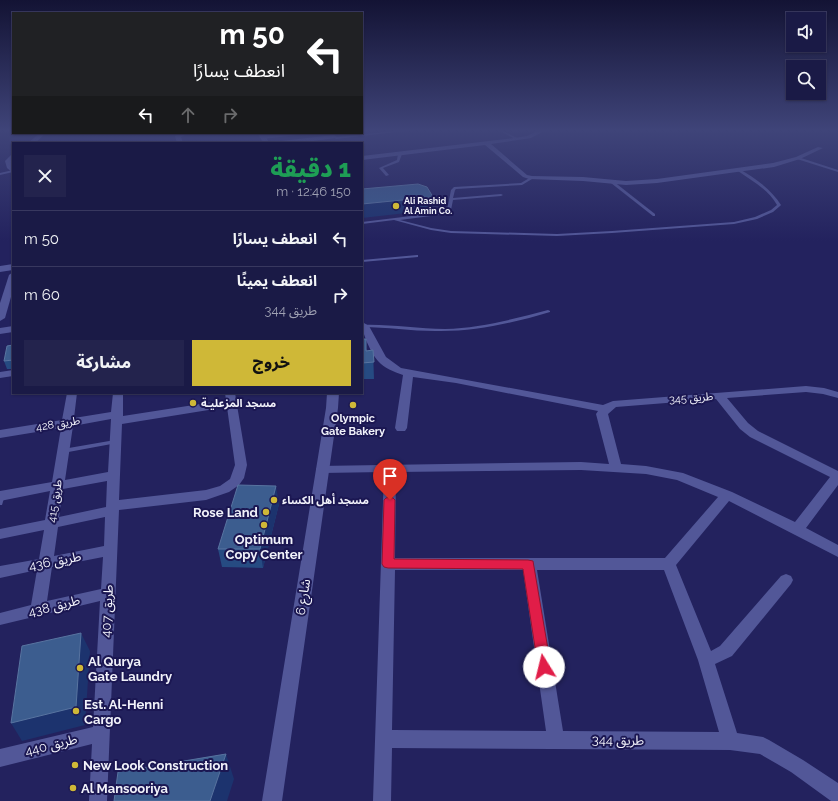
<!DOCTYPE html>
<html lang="ar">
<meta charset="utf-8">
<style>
:root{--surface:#1a1a46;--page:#23234d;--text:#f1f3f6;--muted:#9fa1b3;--line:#38385f;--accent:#cfb837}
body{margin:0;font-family:Raleway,"Noto Sans Arabic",sans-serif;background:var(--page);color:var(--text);direction:rtl;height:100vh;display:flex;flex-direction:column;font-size:15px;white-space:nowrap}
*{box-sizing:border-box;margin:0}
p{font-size:13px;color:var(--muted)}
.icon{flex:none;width:22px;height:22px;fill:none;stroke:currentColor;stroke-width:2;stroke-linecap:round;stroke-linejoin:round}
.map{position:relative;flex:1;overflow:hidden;direction:ltr}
.details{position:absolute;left:12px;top:142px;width:351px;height:252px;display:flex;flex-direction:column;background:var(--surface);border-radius:0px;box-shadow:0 1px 3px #0004,0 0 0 1px var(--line);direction:rtl}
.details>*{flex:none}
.banner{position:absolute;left:12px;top:12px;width:351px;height:122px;border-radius:0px;box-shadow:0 1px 3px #0004,0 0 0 1px var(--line);direction:rtl;background:#202124;color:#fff;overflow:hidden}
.tools{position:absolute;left:786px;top:12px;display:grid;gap:8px}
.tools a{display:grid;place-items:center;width:40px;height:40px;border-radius:0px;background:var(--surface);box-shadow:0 1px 3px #0004,0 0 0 1px var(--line);font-size:20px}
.pin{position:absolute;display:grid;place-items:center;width:34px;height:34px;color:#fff;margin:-41px -17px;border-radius:50% 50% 50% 0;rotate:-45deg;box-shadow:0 0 4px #0007}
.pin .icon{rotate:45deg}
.me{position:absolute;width:44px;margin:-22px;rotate:351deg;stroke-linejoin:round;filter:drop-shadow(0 0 3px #0008)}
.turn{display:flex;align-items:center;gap:14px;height:84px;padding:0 12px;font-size:18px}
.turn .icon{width:52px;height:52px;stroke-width:2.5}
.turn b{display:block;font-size:28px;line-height:34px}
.lanes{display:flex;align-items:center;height:38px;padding:0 12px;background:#0003;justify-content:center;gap:20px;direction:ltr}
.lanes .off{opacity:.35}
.round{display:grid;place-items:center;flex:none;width:42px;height:42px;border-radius:0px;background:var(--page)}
.headline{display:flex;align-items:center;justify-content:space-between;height:68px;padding:0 12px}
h1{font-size:24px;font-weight:800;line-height:30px;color:#1e9e55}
.button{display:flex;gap:8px;margin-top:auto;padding:8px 12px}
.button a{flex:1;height:46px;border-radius:0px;background:var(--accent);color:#111;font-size:16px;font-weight:800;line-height:46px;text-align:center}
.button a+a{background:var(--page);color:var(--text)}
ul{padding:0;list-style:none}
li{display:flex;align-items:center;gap:12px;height:56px;padding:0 12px;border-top:1px solid var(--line)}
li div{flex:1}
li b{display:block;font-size:15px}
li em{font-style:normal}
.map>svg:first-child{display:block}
</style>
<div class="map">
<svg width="838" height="801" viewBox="0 0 838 801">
<rect width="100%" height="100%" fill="#23225e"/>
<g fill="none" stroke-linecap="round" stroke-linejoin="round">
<g fill="#525798" fill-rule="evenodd">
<path d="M413,129H422L336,139L335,138L336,137Z"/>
<path d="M496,129H499L519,139L517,140Z"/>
<path d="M400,153L402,154L399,162L383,168L389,175L386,176L379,168L397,160L398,154Z"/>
<path d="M798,157L838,170V172L797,159L796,158Z"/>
<path d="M739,169C754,177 772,190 781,205L780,206L773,212L757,219L734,224L612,233L557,236L451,233L431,230L394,220L362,224V222L444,212L447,210L451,190L454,187L521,183L531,177H532V179L522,185L456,189L455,190L453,198L501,194L503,195L501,196L453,200L451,210L446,214L400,220L431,228L451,231L557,234L612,231L734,222L755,217L771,210L777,205C768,189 752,181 738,171L737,170Z"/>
<path d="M13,170V172L0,175V173Z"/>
<path d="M611,181H613L655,214V216H653L611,183Z"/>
<path d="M417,255H418V257L362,262V260Z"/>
<path d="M548,310L550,311V312C513,323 474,332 435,331C411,331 387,327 362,327V325C390,324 417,329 445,329C480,328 514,319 548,310Z"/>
<path d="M115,440L117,441L118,442L117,443L63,453L60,451L63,449Z"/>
<path d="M0,493H4L5,495L2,505H0Z"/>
</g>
<g fill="#525798" fill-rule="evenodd">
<path d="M541,129H548L531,138L491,144L527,175L532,176L583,177L626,181L657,179L773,163L796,157L818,147L823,148L800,159L774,167L657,183L626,185L583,181L529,179L523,177L485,145L362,160V156L514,138L527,136Z"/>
<path d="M40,133H46L35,143H28Z"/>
<path d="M181,133H189L181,137L183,143H177L175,136Z"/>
<path d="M282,133H301L298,135L262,139L259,137L262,135Z"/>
<path d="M334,135L337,137L336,138L297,143H278L281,141Z"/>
<path d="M69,141L74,142L75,143H66Z"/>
<path d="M13,153V159L11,161L13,173L7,168L5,161Z"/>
<path d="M13,264V270L0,272V266Z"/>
<path d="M13,272V290L5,318L0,321V303L9,275Z"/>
<path d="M364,323L369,326L386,357L401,368L603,405L613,401L806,386L824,388L838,392V398L823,394L806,392L727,398L748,423L758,431L838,471V485L806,528L838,545V557L729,501L676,565L711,651L720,646L781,576L786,574L791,576L793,580L791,584L732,656L715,664L737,733L763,737L769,740L803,760L838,783V801H831L791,772L760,754L730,750L392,748L391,801H373L384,472L322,473L318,472L316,469L318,466L581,462L609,464L596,414L598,411L456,383L413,377L407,428L405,431H397L395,428L403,375C394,372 384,368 378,361C371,353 362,333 362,324ZM716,399L740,429L750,437L830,477L795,522L732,492L683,473L646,466L621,464L608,414L616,407ZM581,470L646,474L677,480L718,497L665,558H395L396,472ZM395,570H523L546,731L392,730ZM537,570H664L698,660L719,732L563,731Z"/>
<path d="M13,326V332L0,334V328Z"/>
<path d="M13,370V376L0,378V372Z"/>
<path d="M67,393H77L74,418L111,412L113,393H123V416L226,400L225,393H235L247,465L244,478L239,485L229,492L206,500L119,510L107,801H89L92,744L0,767V749L93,727L100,601L0,625V613L31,605L37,570L0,578V566L39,559L44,530L0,539V529L45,520L50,491L0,501V491L52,482L61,428L0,438V430L62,420ZM227,407L235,465L230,479L220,486L206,490L119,500L122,424ZM111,419L108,472L65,480L73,426ZM107,481L106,507L59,517L63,489ZM105,517L104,546L54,556L58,527ZM103,557L101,589L47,601L52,567Z"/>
</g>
<g fill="#525798" fill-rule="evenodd">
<path d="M258,133H264L269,143H263Z"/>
<path d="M327,393H339L338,408L282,801H262L326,408Z"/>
</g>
</g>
<g fill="#264b82">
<path d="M362,339L367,351L373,350L374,379H362Z"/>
<path d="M13,345V369H7L4,361Z"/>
<path d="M279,504L263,568L222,567L218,549Z"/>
</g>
<g fill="#1c336e">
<path d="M433,197V210L362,218V204Z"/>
<path d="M276,486L279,504L263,568L260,549Z"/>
<path d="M81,633L90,651L85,725L22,741L11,723Z"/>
<path d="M226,754L234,779L227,801H210Z"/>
</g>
<g fill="#3c5d8f" stroke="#5874a0">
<path d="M418,184L427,187L433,197L362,204V189Z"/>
<path d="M362,339H366V351L373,350L374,362L362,363Z"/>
<path d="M13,345V360L4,361L7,346Z"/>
<path d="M238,485L276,486L260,549H218Z"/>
<path d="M81,633L76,707L11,723L22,646Z"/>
<path d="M226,754L210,801H114L118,772Z"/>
</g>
<linearGradient id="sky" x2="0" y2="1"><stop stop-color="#131334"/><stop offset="0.54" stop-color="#3f4479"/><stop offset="1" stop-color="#3f4479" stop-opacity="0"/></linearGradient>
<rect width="838" height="241" fill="url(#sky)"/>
<path fill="#e11d48" stroke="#92132f" d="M390,497L393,498L395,500L394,559L528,560L533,561L551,667L549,671L544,673L540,671L538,667L523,569L388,568L384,567L382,564L384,500L386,498Z"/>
<g fill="#cfb837" stroke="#1b1752" stroke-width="1.5">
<circle cx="396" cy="206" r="4"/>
<circle cx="193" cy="403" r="4"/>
<circle cx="353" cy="405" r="4"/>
<circle cx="274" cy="500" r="4"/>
<circle cx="266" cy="512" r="4"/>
<circle cx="264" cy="525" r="4"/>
<circle cx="80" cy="668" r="4"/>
<circle cx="76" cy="711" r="4"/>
<circle cx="75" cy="765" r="4"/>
<circle cx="73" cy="788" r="4"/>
</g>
<g text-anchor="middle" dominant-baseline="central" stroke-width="4" stroke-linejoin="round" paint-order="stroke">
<g font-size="9" font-weight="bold" fill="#f1f2fa" stroke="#1b1752" text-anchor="start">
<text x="404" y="201">Ali Rashid<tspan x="404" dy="10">Al Amin Co.</tspan></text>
</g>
<g font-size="11" fill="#f1f2fa" stroke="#1b1752">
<text transform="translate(691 398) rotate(-4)">طريق 345</text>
<text transform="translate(58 424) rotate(-9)">طريق 428</text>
<text transform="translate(55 501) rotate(-81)">طريق 415</text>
</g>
<g font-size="11" font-weight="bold" fill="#f1f2fa" stroke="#1b1752" text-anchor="start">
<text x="201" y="403">مسجد المزعليـة</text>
<text x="353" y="418" text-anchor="middle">Olympic<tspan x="353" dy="13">Gate Bakery</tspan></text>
<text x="282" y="500">مسجد أهل الكساء</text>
</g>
<g font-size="13" font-weight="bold" fill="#f1f2fa" stroke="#1b1752" text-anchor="start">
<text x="258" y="512" text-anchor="end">Rose Land</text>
<text x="264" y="539" text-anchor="middle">Optimum<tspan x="264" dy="15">Copy Center</tspan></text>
<text x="88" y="661">Al Qurya<tspan x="88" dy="15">Gate Laundry</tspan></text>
<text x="84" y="704">Est. Al-Henni<tspan x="84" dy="15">Cargo</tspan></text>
<text x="83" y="765">New Look Construction</text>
<text x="81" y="788">Al Mansooriya</text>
</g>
<g font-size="13" fill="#f1f2fa" stroke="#1b1752">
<text transform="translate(55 561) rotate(-11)">طريق 436</text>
<text transform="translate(303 597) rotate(-81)">شارع 6</text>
<text transform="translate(54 606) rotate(-14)">طريق 438</text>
<text transform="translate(107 611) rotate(-87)">طريق 407</text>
<text transform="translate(618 740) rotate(1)">طريق 344</text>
<text transform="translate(51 745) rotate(-14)">طريق 440</text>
</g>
</g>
</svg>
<div class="tools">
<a><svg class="icon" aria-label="sound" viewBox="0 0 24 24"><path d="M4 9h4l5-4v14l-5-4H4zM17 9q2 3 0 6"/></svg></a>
<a><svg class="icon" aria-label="search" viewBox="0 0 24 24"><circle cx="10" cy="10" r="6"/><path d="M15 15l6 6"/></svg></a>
</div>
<div class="pin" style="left:390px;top:500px;background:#d93025"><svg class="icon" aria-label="arrive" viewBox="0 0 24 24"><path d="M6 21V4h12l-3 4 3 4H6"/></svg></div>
<svg class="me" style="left:544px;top:667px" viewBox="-20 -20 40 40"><circle r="19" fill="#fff"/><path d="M0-13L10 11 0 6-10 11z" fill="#e11d48"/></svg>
<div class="banner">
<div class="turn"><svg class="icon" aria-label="left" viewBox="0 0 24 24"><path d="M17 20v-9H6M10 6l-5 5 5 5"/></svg><div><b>50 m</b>انعطف يسارًا</div></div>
<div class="lanes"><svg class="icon" aria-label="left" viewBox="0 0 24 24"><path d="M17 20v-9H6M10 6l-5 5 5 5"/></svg><svg class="icon off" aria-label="ahead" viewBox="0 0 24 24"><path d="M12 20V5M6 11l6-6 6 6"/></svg><svg class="icon off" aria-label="right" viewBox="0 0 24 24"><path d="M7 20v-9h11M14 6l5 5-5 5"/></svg></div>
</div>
<section class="details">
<div class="headline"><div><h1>1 دقيقة</h1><p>150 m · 12:46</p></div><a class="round"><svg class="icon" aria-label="close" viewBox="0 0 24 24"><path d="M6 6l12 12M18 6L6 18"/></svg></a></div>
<ul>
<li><svg class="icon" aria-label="left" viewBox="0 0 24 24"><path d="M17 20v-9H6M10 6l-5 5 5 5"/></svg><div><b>انعطف يسارًا</b></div><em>50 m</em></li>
<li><svg class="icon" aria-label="right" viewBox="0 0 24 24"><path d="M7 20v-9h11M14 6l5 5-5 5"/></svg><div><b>انعطف يمينًا</b><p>طريق 344</p></div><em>60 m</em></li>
</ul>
<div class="button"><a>خروج</a><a>مشاركة</a></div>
</section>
</div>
